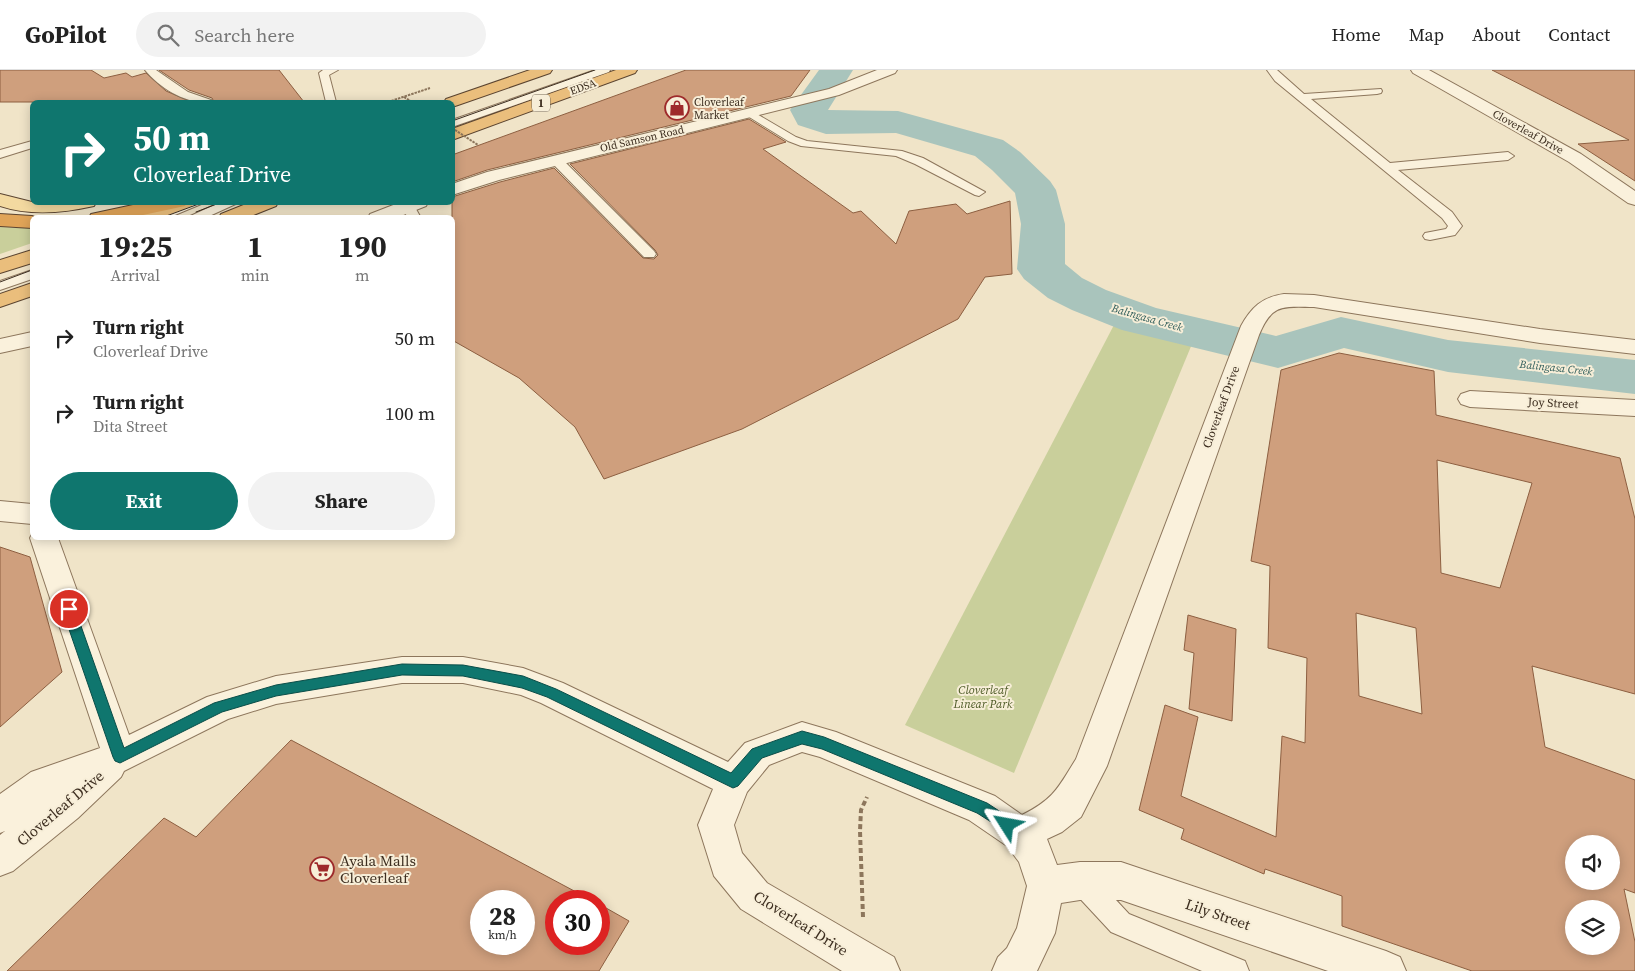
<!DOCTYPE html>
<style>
:root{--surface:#fff;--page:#f2f2f2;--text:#222;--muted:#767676;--line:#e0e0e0;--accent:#0f766e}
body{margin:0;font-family:"Source Serif 4",serif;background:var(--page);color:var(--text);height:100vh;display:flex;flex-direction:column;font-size:19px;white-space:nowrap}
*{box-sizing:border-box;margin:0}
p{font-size:16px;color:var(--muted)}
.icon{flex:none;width:28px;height:28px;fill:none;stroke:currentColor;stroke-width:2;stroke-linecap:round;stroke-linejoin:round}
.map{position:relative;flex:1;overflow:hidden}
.panel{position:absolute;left:30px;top:145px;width:425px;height:325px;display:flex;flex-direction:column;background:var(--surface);border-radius:8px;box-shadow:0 2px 12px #0003}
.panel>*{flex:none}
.guide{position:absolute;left:30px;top:30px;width:425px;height:105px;border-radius:8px;box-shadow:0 2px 12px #0003;background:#0f766e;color:#fff;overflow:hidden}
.buttons{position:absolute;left:1565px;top:765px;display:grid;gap:10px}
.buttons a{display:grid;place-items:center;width:55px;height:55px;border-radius:50%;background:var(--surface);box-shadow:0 2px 12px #0003;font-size:25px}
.speed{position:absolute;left:470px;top:820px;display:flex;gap:10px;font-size:25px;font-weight:700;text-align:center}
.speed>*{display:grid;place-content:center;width:65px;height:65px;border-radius:50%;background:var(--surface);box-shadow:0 2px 12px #0003;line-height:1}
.speed small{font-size:12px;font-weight:400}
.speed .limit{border:8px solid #d22;background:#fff;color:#111}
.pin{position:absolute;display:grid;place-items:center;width:42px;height:42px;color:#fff;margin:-21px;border:2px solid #fff;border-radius:50%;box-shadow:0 1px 5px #0007}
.me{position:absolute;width:55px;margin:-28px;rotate:304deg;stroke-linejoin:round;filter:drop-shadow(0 0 4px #0008)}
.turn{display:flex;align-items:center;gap:18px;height:105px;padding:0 20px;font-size:22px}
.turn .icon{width:65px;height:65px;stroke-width:2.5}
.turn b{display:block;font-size:35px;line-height:42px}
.eta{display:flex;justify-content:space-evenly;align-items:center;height:85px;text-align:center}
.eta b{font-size:30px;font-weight:700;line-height:35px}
.button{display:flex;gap:10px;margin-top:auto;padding:10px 20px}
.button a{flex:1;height:58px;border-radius:30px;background:var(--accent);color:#fff;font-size:20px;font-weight:700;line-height:58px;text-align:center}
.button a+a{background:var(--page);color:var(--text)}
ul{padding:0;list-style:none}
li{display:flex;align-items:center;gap:15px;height:75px;padding:0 20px}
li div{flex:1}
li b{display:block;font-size:19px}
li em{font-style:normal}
header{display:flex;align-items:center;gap:30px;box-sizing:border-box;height:70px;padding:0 25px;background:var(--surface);border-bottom:1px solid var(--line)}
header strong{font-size:24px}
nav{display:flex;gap:28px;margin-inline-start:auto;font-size:18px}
.search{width:350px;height:45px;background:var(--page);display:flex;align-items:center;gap:12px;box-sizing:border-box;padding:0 18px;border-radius:28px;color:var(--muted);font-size:19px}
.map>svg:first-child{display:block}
</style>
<header>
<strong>GoPilot</strong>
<div class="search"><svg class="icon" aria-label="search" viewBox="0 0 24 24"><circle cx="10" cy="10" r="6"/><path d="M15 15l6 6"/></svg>Search here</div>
<nav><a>Home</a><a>Map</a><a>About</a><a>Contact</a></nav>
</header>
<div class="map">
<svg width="1635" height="901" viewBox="0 0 1635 901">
<rect width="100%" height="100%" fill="#f0e4c8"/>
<g fill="#c9cf9b">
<path d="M0,157L32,158V173L0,184Z"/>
<path d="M1115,253L1192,274L1014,703L905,655Z"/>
</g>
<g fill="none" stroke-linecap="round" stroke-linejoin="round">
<path fill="#a9c4bc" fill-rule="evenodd" d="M819,0H853L828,40L898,41L1003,70L1020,82L1050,111L1056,120L1065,154V194L1082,208L1106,220L1156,238L1276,266L1341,247L1448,270L1635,290V324L1448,302L1344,278L1278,298L1122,260L1072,240L1048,228L1024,209L1017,199L1021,154L1015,123L992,100L975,86L896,63L826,64L798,55L790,40Z"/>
</g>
<g fill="#cf9f7d" stroke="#8d5f41" fill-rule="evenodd">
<path d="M0,0H91L104,8L126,3L132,7L146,3L166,21L192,32H0Z"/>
<path d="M159,0H279L304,32H214L212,28L189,20Z"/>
<path d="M686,0H810L791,26L487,100L452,112V85Z"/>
<path d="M1492,0H1635V111L1578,74L1629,70Z"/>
<path d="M749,49L786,72L763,79L853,143L861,141L896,174L909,141L956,134L967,144L1010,131L1012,204L985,207L958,249L742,359L604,409L575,357L519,308L452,270V127L500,112L554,98L643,188L654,189L658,185L655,180L570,94Z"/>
<path d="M1339,283L1434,301L1436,345L1620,388L1635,449V624L1532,596L1545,677L1635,710V823L1624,819L1635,872V901H1472L1342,856V826L1265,799L1264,804L1181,769L1184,759L1139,740L1165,635L1198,647L1181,726L1276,767L1282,666L1305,673L1307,588L1268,578L1270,496L1251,491L1281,300ZM1437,390L1532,413L1500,518L1441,503ZM1356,543L1416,558L1422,644L1359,626ZM1574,774H1611V811H1574ZM1574,839H1611V876H1574Z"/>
<path d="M0,477L30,487L62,602L0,657Z"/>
<path d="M1188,545L1236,559L1232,651L1189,639L1194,583L1184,580Z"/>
<path d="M291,670L593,831H556V874H599V834L629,851L599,901H7L164,748L196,767ZM481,831H524V874H481Z"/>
</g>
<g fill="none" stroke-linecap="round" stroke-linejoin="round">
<g stroke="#8d765c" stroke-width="2">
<g id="service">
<path d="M145,0H156L188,22L211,30L212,32C187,35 161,19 145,0Z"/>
<path d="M338,0L329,5L336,32H326L319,3L323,0Z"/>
<path d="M595,0H610L609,2L452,57V50Z"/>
<path d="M1267,0H1277L1304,24L1381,19L1382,21L1381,23L1377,24L1311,29L1390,93L1508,82L1514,86L1508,90L1398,100L1452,142L1462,156L1455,165L1430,170L1425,169L1423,166L1425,163L1446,159L1448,156L1442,148L1275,11Z"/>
<path d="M750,40L796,67L807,71L902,81L923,88L985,122L979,126L975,125L915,94L896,86L801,76L788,71L746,45L745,43L746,41Z"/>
<path d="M32,71V78L0,88V80Z"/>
<path d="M556,86L560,87L654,181L656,184L654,187H644L552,93L550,90Z"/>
<path d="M187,132H206L170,147L164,143L165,140Z"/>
<path d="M221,132H240L205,148H186Z"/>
<path d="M399,132H412L421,148H408Z"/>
<path d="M32,200V209L0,220V211Z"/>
<path d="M1081,798L1090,802L1129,844L1245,891L1249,901H1202L1111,862L1072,820L1068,811L1072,802Z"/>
</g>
</g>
<g stroke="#8d765c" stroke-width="2">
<g id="minor">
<path d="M877,0H897L895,3L839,25L499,110L452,125V114L487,102L829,19Z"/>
<path d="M1411,0H1429L1581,84L1635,121V135L1628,133L1569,92L1413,3Z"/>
<path d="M401,132H428L426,136L396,148H368L370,144Z"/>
<path d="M1284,224L1314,225L1540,259L1635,270V284L1540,273L1314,237C1283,237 1272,233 1259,265L1107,696L1081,747L1062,762L1047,769L1057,795L1080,792H1121L1386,881L1400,887L1406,901H1328L1121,830H1080L1061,833L1055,863L1037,901H992L998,887L1007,878L1017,858L1027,816L1019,792L1007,776L969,750L820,687L802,682L769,695L747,722L734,755L742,783L767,813L894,887L900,901H842L741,839L714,806L698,755L713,719L541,633L521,625L463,613H402L276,634L228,649L124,701L121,707L78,748L13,801L0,806V765L5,761L0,763V724L31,702L100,678L30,468L32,464V468H58L129,665L207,627L276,606L402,587H463L523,598L563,613L728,692L745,673L802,652L836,662L995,726L1022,745C1054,729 1058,718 1076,689L1241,256C1251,238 1262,227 1284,224Z"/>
<path d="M32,262V276L0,283V269Z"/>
<path d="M1470,321L1635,330V346L1470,337L1461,334L1458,329L1461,324Z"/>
<path d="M0,431L32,434V454L0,451Z"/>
</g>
</g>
<g stroke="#5b4430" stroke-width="2">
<path id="primary" d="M0,124L32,132H96L94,136C63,143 30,146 0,136Z"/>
</g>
<g stroke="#5b4430" stroke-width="2">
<g id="trunk">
<path d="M530,0H552L550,3L458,35L452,37V32H444L446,29Z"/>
<path d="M616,0H637L635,3L452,70V59Z"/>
<path d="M166,132H194L192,136L161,148H133L135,144Z"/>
<path d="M251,132H278L276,136L246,148H219L221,144Z"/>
<path d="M32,180V193L0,203V190Z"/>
<path d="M32,213V226L0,237V224Z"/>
</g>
</g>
<g stroke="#5b4430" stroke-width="2">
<g id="motorway">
<path d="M147,132H187L185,136L129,148H89L91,144Z"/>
<path d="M0,144L32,146L37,148H32V158L0,156Z"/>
</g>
</g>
<g stroke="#8d765c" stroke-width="2" stroke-dasharray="2.5 1" stroke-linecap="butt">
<path d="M404,27L412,32"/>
<path d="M388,32L430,18"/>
</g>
<path stroke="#8d765c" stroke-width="4" stroke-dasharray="5 3" stroke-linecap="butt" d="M863,847L860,761L861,740L867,727"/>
<use href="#service" fill="#faf1dc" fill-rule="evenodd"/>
<use href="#minor" fill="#faf1dc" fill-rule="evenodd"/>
<use href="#primary" fill="#f3d9a0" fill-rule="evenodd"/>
<use href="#trunk" fill="#eabe7c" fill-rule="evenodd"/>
<use href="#motorway" fill="#e0a458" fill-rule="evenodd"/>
<g stroke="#3d2e20" stroke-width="1">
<path d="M452,51L595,0"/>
<path d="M196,142L222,132"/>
<path d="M161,148L204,132"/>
<path d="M0,212L32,200"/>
</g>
<path stroke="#8d765c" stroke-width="2" stroke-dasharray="2.5 1" stroke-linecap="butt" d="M452,58L478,75"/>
</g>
<path fill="#0f766e" stroke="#0a4d48" d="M69,534L73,535L75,539L124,678L214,633L276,615L402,594L463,595L523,606L556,619L731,703L752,679L802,661L824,667L987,733L1013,750L1015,755L1013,760L1007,762L977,743L822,679L802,674L762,688L738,716L733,718L547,627L522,618L463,606L402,605L276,626L222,642L120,693L115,691L113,687L62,539L64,535Z"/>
<defs>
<g id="shop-ring" transform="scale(1.25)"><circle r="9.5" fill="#f7eed8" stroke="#9e2a2b" stroke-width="1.5"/><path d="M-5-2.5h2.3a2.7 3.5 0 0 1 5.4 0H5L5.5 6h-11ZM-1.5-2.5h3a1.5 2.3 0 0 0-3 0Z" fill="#9e2a2b"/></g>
<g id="supermarket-ring" transform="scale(1.25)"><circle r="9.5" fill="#f7eed8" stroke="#9e2a2b" stroke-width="1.5"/><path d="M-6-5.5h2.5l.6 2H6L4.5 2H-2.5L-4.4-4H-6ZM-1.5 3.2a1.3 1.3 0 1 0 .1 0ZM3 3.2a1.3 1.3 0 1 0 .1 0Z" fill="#9e2a2b"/></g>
</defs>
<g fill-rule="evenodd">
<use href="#shop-ring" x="677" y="38"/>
<use href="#supermarket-ring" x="322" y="799"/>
</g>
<g text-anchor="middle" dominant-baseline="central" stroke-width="4" stroke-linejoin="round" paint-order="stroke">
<g font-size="11" fill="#3d2e20" stroke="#f7eed8">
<text transform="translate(583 17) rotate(-20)">EDSA</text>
<text transform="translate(1528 62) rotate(29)">Cloverleaf Drive</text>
<text transform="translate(642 69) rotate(-13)">Old Samson Road</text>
</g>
<g font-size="11" fill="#3d2e20" stroke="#f7eed8" text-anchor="start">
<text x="694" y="32">Cloverleaf<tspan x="694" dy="13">Market</tspan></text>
</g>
<rect fill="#f7eed8" stroke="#756857" stroke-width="1" x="532" y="24.5" width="18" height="17" rx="4"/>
<g font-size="11" font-weight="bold" fill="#3d2e20">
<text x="541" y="33">1</text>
</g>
<g font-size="11" font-style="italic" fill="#2f5d5a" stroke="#f7eed8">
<text transform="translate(1147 248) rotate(16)">Balingasa Creek</text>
<text transform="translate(1556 298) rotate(6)">Balingasa Creek</text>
</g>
<g font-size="12" fill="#3d2e20" stroke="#f7eed8">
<text transform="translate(1553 333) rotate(3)">Joy Street</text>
<text transform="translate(1221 337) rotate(-70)">Cloverleaf Drive</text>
</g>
<g font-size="12" font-style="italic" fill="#4d5a26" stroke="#f7eed8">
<text x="983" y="620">Cloverleaf<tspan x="983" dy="14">Linear Park</tspan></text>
</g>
<g font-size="15" fill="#3d2e20" stroke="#f7eed8">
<text transform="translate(60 738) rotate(-40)">Cloverleaf Drive</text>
<text transform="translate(1218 844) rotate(19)">Lily Street</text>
<text transform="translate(801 853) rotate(32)">Cloverleaf Drive</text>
</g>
<g font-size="15" fill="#3d2e20" stroke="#f7eed8" text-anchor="start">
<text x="340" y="790">Ayala Malls<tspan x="340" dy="17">Cloverleaf</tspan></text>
</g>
</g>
</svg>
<div class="buttons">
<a><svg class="icon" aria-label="sound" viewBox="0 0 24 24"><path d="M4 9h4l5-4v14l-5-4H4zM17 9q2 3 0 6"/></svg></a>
<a><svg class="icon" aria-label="layers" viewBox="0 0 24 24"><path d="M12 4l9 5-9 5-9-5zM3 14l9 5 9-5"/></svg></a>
</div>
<div class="speed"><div>28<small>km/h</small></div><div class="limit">30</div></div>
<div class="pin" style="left:69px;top:539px;background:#d93025"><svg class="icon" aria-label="arrive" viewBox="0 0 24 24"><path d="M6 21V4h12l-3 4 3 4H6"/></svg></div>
<svg class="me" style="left:1007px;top:755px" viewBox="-20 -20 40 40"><path d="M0-17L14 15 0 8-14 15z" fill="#0f766e" stroke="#fff" stroke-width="4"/></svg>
<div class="guide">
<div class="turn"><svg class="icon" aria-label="right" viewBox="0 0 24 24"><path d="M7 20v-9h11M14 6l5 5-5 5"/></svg><div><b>50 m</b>Cloverleaf Drive</div></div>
</div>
<section class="panel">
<div class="eta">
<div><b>19:25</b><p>Arrival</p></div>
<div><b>1</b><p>min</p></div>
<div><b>190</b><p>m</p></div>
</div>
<ul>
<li><svg class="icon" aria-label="right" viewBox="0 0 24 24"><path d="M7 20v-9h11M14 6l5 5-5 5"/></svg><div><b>Turn right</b><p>Cloverleaf Drive</p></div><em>50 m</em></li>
<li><svg class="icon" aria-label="right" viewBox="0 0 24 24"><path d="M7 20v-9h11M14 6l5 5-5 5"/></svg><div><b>Turn right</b><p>Dita Street</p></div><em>100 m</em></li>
</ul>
<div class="button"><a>Exit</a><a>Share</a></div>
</section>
</div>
